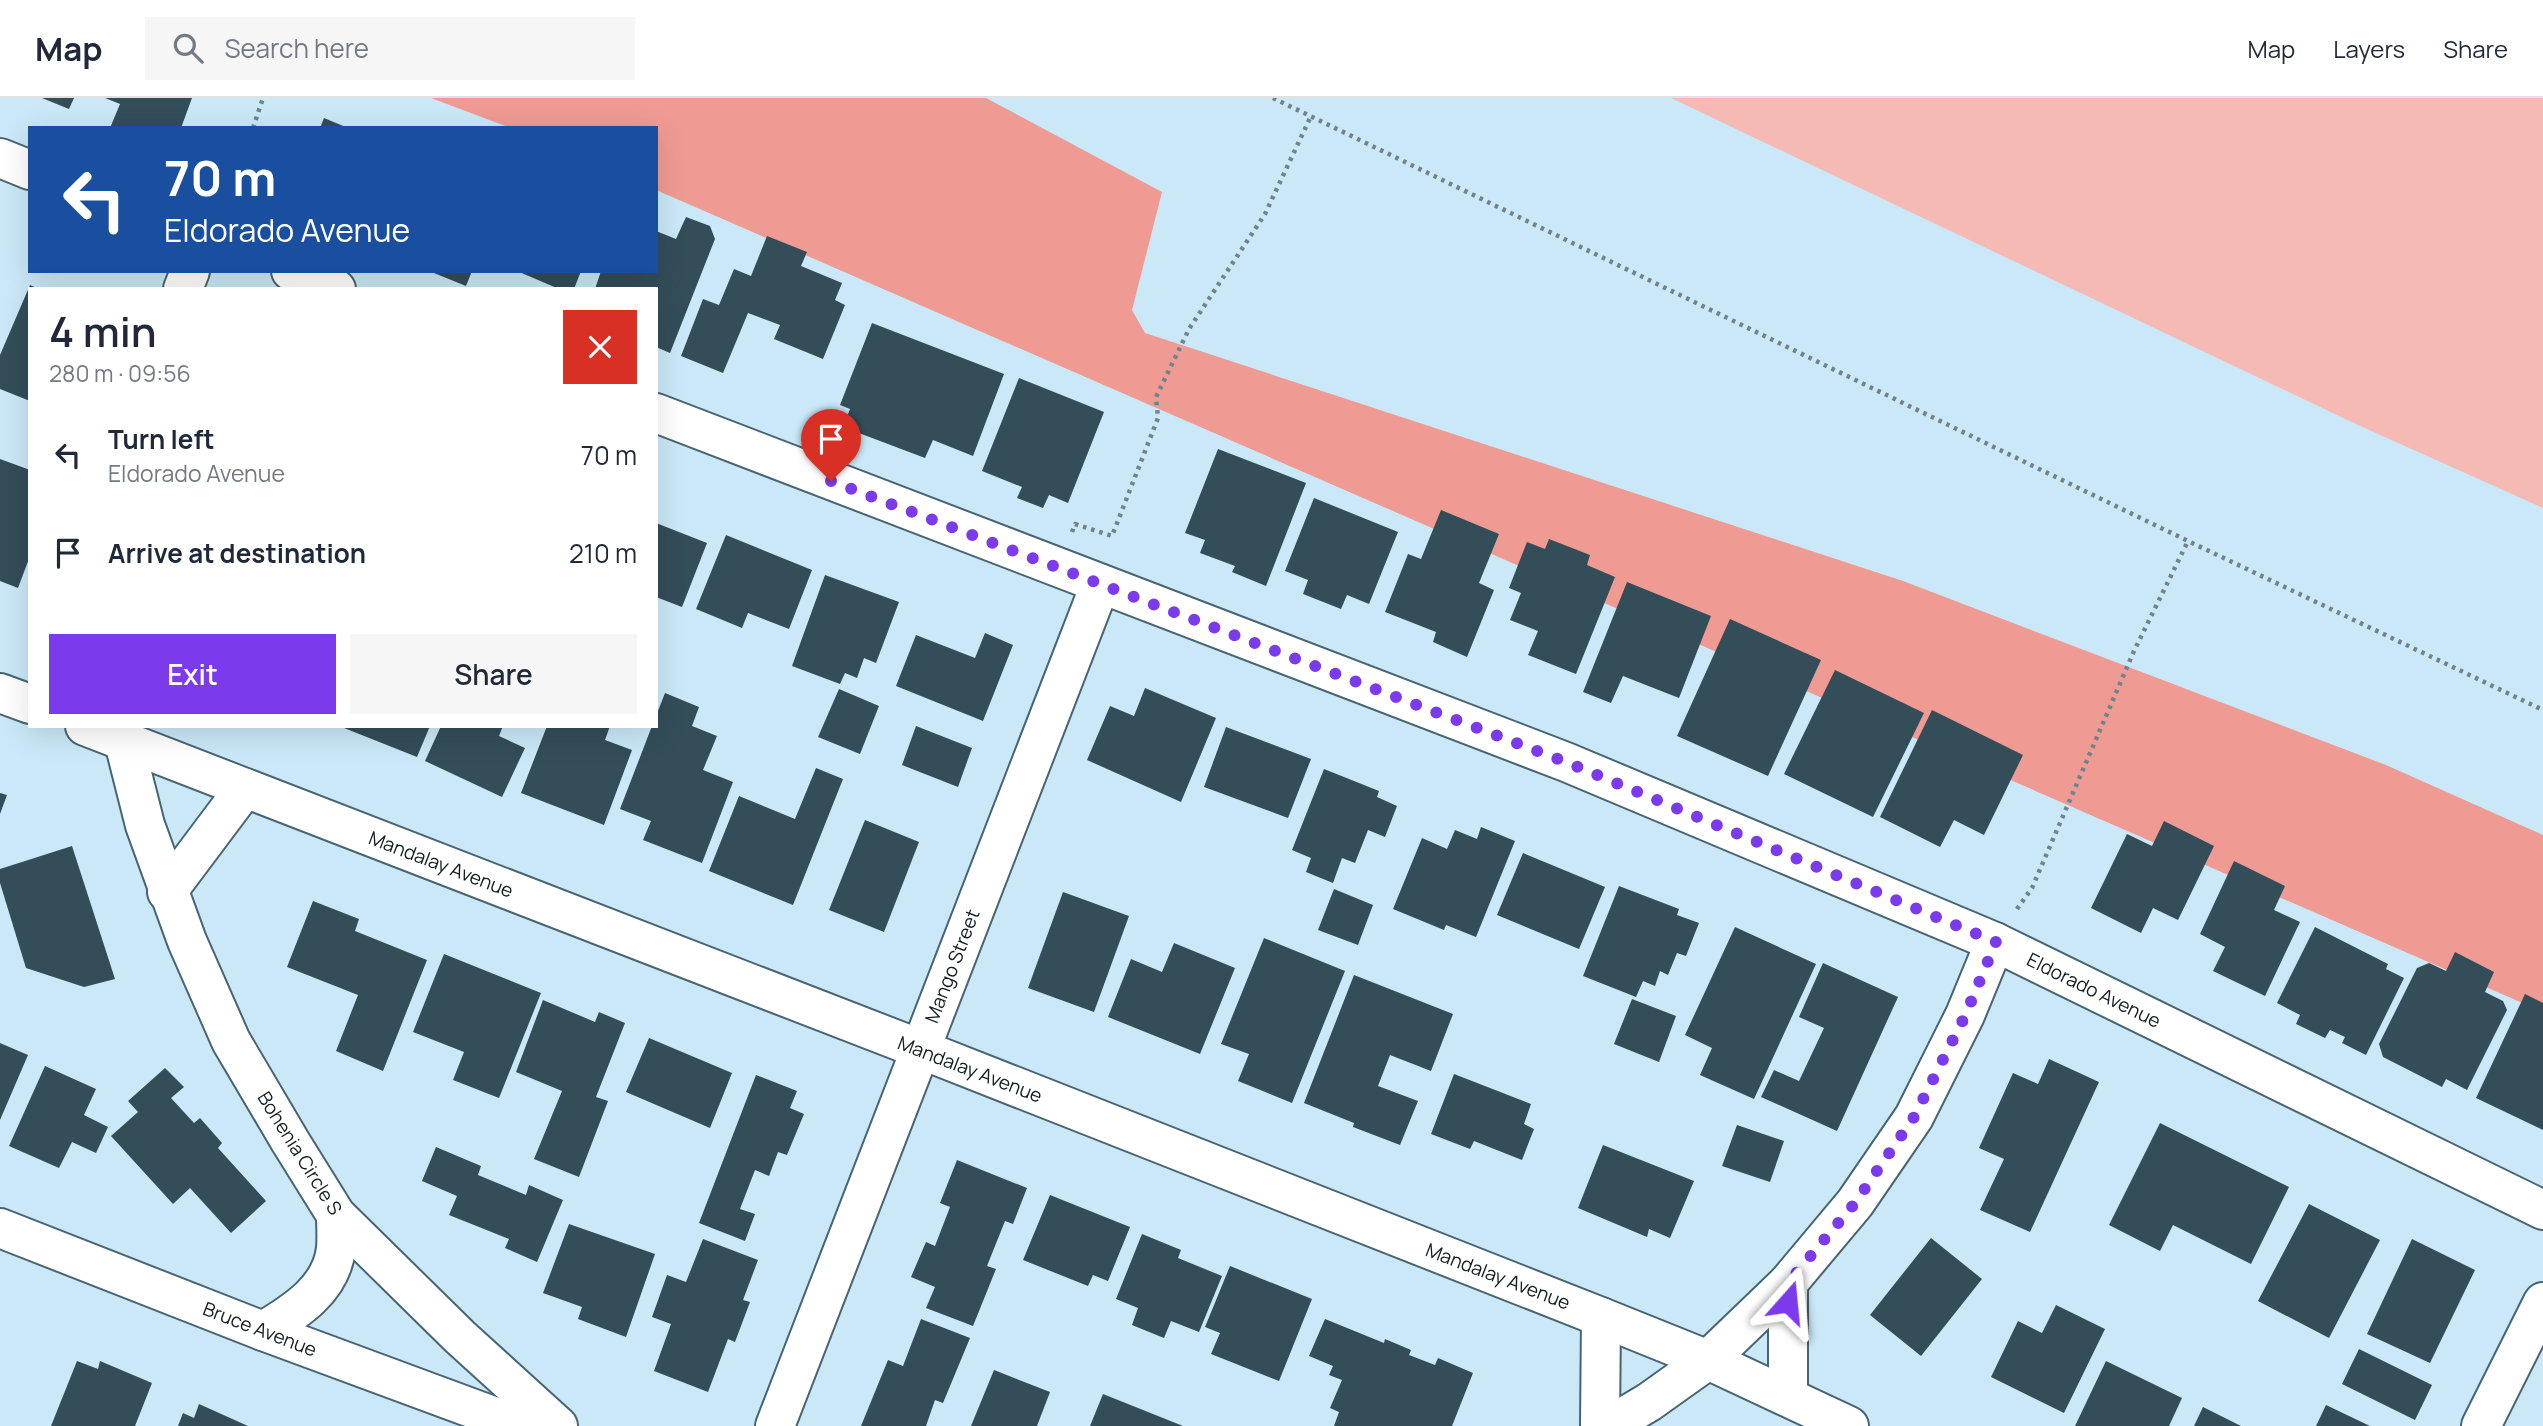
<!DOCTYPE html>
<meta charset="utf-8">
<style>
:root{--surface:#fff;--page:#f6f6f7;--text:#1f2937;--muted:#747a83;--line:#e0e1e3;--accent:#7c3aed}
body{margin:0;font-family:Manrope,sans-serif;background:var(--page);color:var(--text);height:100vh;display:flex;flex-direction:column;font-size:26px;white-space:nowrap}
*{box-sizing:border-box;margin:0}
p{font-size:23px;color:var(--muted)}
.icon{flex:none;width:38px;height:38px;fill:none;stroke:currentColor;stroke-width:2;stroke-linecap:round;stroke-linejoin:round}
.map{position:relative;flex:1;overflow:hidden}
.sheet{position:absolute;left:28px;top:189px;width:630px;height:441px;display:flex;flex-direction:column;background:var(--surface);border-radius:0px;box-shadow:0 7px 28px #0002}
.sheet>*{flex:none}
.hud{position:absolute;left:28px;top:28px;width:630px;height:147px;border-radius:0px;box-shadow:0 7px 28px #0002;background:#1a4fa0;color:#fff;overflow:hidden}
.pin{position:absolute;display:grid;place-items:center;width:60px;height:60px;color:#fff;margin:-72px -30px;border-radius:50% 50% 50% 0;rotate:-45deg;box-shadow:0 0 7px #0007}
.pin .icon{rotate:45deg}
.me{position:absolute;width:77px;margin:-38px;rotate:18deg;stroke-linejoin:round;filter:drop-shadow(0 0 5px #0008)}
.turn{display:flex;align-items:center;gap:24px;height:147px;padding:0 21px;font-size:32px}
.turn .icon{width:91px;height:91px;stroke-width:2.5}
.turn b{display:block;font-size:49px;line-height:60px}
.round{display:grid;place-items:center;flex:none;width:74px;height:74px;border-radius:0px;background:var(--page)}
.summary{display:flex;align-items:center;justify-content:space-between;height:119px;padding:0 21px}
h1{font-size:42px;font-weight:600;line-height:52px}
.cta{display:flex;gap:14px;margin-top:auto;padding:14px 21px}
.cta a{flex:1;height:80px;border-radius:0px;background:var(--accent);color:#fff;font-size:28px;font-weight:600;line-height:80px;text-align:center}
.cta a+a{background:var(--page);color:var(--text)}
ul{padding:0;list-style:none}
li{display:flex;align-items:center;gap:21px;height:98px;padding:0 21px}
li div{flex:1}
li b{display:block;font-size:26px}
li em{font-style:normal}
header{display:flex;align-items:center;gap:42px;box-sizing:border-box;height:98px;padding:0 35px;background:var(--surface);border-bottom:2px solid var(--line)}
header strong{font-size:33px}
nav{display:flex;gap:38px;margin-inline-start:auto;font-size:24px}
.search{width:490px;height:63px;background:var(--page);display:flex;align-items:center;gap:18px;box-sizing:border-box;padding:0 24px;border-radius:0px;color:var(--muted);font-size:26px}
.map>svg:first-child{display:block}
</style>
<header>
<strong>Map</strong>
<div class="search"><svg class="icon" aria-label="search" viewBox="0 0 24 24"><circle cx="10" cy="10" r="6"/><path d="M15 15l6 6"/></svg>Search here</div>
<nav><a>Map</a><a>Layers</a><a>Share</a></nav>
</header>
<div class="map">
<svg width="2543" height="1328" viewBox="0 0 2543 1328">
<rect width="100%" height="100%" fill="#cae8f7"/>
<path fill="#ef9b93" d="M431,0H986L1162,94L1132,212L1145,235L1903,483L2386,667L2543,737V914L656,92V30H511Z"/>
<path fill="#f6bab4" d="M1671,0H2543V410L2358,327Z"/>
<g fill="#334d59">
<path d="M42,0H74L69,11Z"/>
<path d="M105,0H192L181,30H110L120,6Z"/>
<path d="M324,20L348,30H320Z"/>
<path d="M686,119L710,128L715,141L670,255L656,249V191H595L601,173H656V133L676,141Z"/>
<path d="M767,138L807,154L801,168L842,185L835,202L845,207L823,261L774,241L780,227L748,215L723,275L681,258L703,201L719,207L734,171L751,178Z"/>
<path d="M429,173H472L466,188Z"/>
<path d="M517,173H581L574,191H559Z"/>
<path d="M30,187L39,191H30V303L0,291V257Z"/>
<path d="M872,225L1004,276L973,358L933,342L925,360L843,329L850,311L840,307Z"/>
<path d="M1019,280L1104,314L1068,405L1049,397L1043,410L1017,400L1022,389L982,373Z"/>
<path d="M1218,351L1306,385L1266,488L1232,474L1235,468L1200,455L1205,442L1185,435Z"/>
<path d="M0,361L30,372V458L18,490L0,483Z"/>
<path d="M1314,400L1398,434L1369,506L1347,497L1341,511L1303,496L1308,482L1285,473Z"/>
<path d="M1441,412L1499,436L1479,485L1494,492L1467,559L1433,544L1436,534L1385,514L1408,456L1421,461Z"/>
<path d="M656,425L707,445L682,509L656,499Z"/>
<path d="M726,437L812,472L789,531L748,515L742,530L696,511Z"/>
<path d="M1549,441L1590,457L1587,467L1615,479L1576,576L1528,557L1538,533L1510,522L1521,495L1509,490L1527,444L1545,451Z"/>
<path d="M825,477L899,504L876,565L864,560L857,580L845,575L840,586L792,568Z"/>
<path d="M1627,484L1711,518L1679,600L1623,578L1611,605L1583,594Z"/>
<path d="M1730,521L1821,562L1768,678L1677,638Z"/>
<path d="M985,535L1013,547L983,623L896,588L916,537L975,560Z"/>
<path d="M1835,572L1924,615L1873,719L1784,676Z"/>
<path d="M1145,590L1216,620L1181,704L1087,662L1110,608L1134,618Z"/>
<path d="M839,591L879,608L860,656L818,639Z"/>
<path d="M665,595L699,609L692,628L717,638L703,672L733,684L702,765L643,742L651,723L620,711L652,628H656V618Z"/>
<path d="M1932,612L2023,657L1984,737L1954,722L1940,749L1880,719Z"/>
<path d="M339,628H430L417,659Z"/>
<path d="M441,628H503L499,638L525,650L502,699L425,663Z"/>
<path d="M547,628H610L605,642L632,652L604,727L521,695Z"/>
<path d="M916,628L972,650L958,689L902,667Z"/>
<path d="M1226,629L1311,661L1288,720L1204,689Z"/>
<path d="M816,670L843,681L793,807L709,773L739,698L795,721Z"/>
<path d="M1324,671L1379,693L1377,699L1397,708L1385,739L1368,732L1355,765L1342,760L1333,785L1306,774L1311,760L1292,752Z"/>
<path d="M0,695L7,697L0,716Z"/>
<path d="M865,722L919,744L884,834L829,812Z"/>
<path d="M2164,723L2214,748L2178,822L2153,810L2141,835L2091,810L2127,736L2152,748Z"/>
<path d="M1481,729L1515,743L1476,839L1446,827L1444,832L1393,811L1422,740L1447,751L1455,732L1477,741Z"/>
<path d="M72,748L115,881L84,889L26,870L0,785V771Z"/>
<path d="M1523,755L1605,789L1579,851L1497,817Z"/>
<path d="M2234,763L2285,788L2274,812L2300,824L2265,898L2213,873L2225,849L2200,836Z"/>
<path d="M1619,788L1679,811L1677,817L1699,825L1686,858L1677,855L1668,877L1660,873L1655,888L1643,883L1636,899L1583,878Z"/>
<path d="M1334,791L1373,807L1358,847L1318,832Z"/>
<path d="M1063,794L1129,818L1094,914L1028,890Z"/>
<path d="M313,803L359,821L355,833L427,862L383,973L336,953L358,897L287,869Z"/>
<path d="M1735,829L1816,866L1754,1001L1700,977L1712,950L1685,937Z"/>
<path d="M2315,829L2388,866L2386,871L2404,880L2366,957L2342,945L2345,939L2330,932L2325,940L2296,926L2300,917L2277,905Z"/>
<path d="M1264,840L1345,873L1292,1005L1238,983L1249,956L1221,946Z"/>
<path d="M1174,845L1235,870L1200,956L1108,919L1131,861L1162,874Z"/>
<path d="M2455,854L2494,874L2485,894L2503,903L2507,912L2467,992L2446,981L2442,989L2383,959L2379,946L2417,870L2429,865L2446,873Z"/>
<path d="M444,856L541,895L499,1000L453,982L464,954L413,934Z"/>
<path d="M1823,865L1898,899L1837,1033L1761,999L1774,972L1799,983L1824,930L1799,919Z"/>
<path d="M1354,877L1453,916L1431,973L1390,957L1378,988L1418,1003L1400,1047L1353,1029L1354,1025L1304,1005Z"/>
<path d="M2525,896L2543,905V1032L2476,1000Z"/>
<path d="M1632,901L1676,918L1659,964L1614,946Z"/>
<path d="M543,902L595,924L599,914L625,925L596,999L608,1003L579,1079L534,1061L562,993L516,974Z"/>
<path d="M649,940L732,975L710,1030L626,994Z"/>
<path d="M0,945L28,957L0,1022Z"/>
<path d="M2049,961L2099,984L2030,1134L1980,1112L2004,1061L1979,1050L2013,975L2038,986Z"/>
<path d="M45,968L96,991L84,1017L108,1029L96,1055L72,1044L59,1070L9,1048Z"/>
<path d="M165,970L184,989L171,1000L194,1025L200,1020L222,1045L218,1050L266,1103L231,1135L190,1090L173,1106L111,1038L138,1014L128,1003Z"/>
<path d="M1454,976L1531,1006L1524,1026L1534,1031L1522,1062L1474,1043L1470,1051L1431,1036Z"/>
<path d="M756,977L797,993L790,1010L804,1016L787,1057L778,1054L769,1078L755,1072L740,1111L755,1116L745,1143L699,1125Z"/>
<path d="M2160,1025L2289,1089L2251,1166L2173,1127L2160,1153L2109,1127Z"/>
<path d="M1737,1027L1784,1043L1770,1084L1722,1068Z"/>
<path d="M1603,1047L1694,1083L1670,1140L1649,1131L1647,1139L1578,1110Z"/>
<path d="M436,1049L481,1068L478,1077L526,1097L529,1087L563,1102L537,1164L505,1150L509,1141L449,1117L457,1098L422,1083Z"/>
<path d="M957,1062L1027,1090L1013,1126L1005,1123L987,1168L996,1171L973,1228L926,1210L935,1189L911,1179L926,1144L935,1148L950,1109L940,1105Z"/>
<path d="M1050,1097L1130,1129L1108,1183L1093,1177L1088,1188L1023,1162Z"/>
<path d="M2309,1106L2380,1142L2329,1240L2258,1203Z"/>
<path d="M569,1126L655,1156L626,1239L578,1221L582,1209L543,1195Z"/>
<path d="M1142,1136L1181,1152L1178,1160L1222,1178L1199,1234L1171,1223L1164,1240L1132,1227L1138,1210L1116,1201Z"/>
<path d="M1931,1140L1982,1181L1921,1258L1870,1217Z"/>
<path d="M703,1141L758,1162L743,1202L750,1204L735,1244L728,1241L708,1294L654,1273L671,1226L652,1219L667,1177L686,1184Z"/>
<path d="M2412,1141L2475,1172L2430,1265L2367,1236Z"/>
<path d="M1230,1168L1312,1201L1279,1283L1211,1256L1220,1235L1205,1229Z"/>
<path d="M2056,1207L2105,1231L2064,1315L1991,1279L2018,1223L2042,1235Z"/>
<path d="M921,1221L970,1240L943,1305L935,1302L926,1328H861L888,1262L903,1268Z"/>
<path d="M1325,1221L1384,1245L1385,1241L1411,1252L1409,1257L1435,1267L1438,1260L1473,1275L1452,1328H1334L1339,1314L1330,1310L1342,1282L1329,1277L1333,1268L1309,1258Z"/>
<path d="M2359,1251L2432,1287L2415,1322L2342,1286Z"/>
<path d="M77,1263L98,1271L100,1263L152,1285L135,1328H51Z"/>
<path d="M2106,1263L2182,1300L2169,1328H2075Z"/>
<path d="M994,1272L1050,1294L1037,1328H971Z"/>
<path d="M1103,1296L1183,1328H1090Z"/>
<path d="M199,1306L248,1328H178L183,1315L194,1320Z"/>
<path d="M2326,1307L2370,1328H2316Z"/>
<path d="M2203,1309L2241,1328H2194Z"/>
</g>
<g fill="none" stroke-linecap="round" stroke-linejoin="round">
<g stroke="#496471" stroke-width="42">
<g id="minor">
<path d="M0,60L30,72"/>
<path d="M291,173L336,191"/>
<path d="M183,191L190,173"/>
<path d="M656,315L1566,664L1995,844L2543,1112"/>
<path d="M0,595L30,606"/>
<path d="M85,628L920,951L1601,1219L1708,1262L1849,1328"/>
<path d="M124,628V644L145,727L187,843L231,943L290,1043L336,1117L460,1239L558,1328"/>
<path d="M167,794L245,690"/>
<path d="M0,1130L263,1233L520,1328"/>
<path d="M263,1233C295,1214 332,1191 336,1150C337,1139 336,1128 336,1117"/>
<path d="M1788,1298V1185"/>
<path d="M775,1328L1100,487"/>
<path d="M1600,1328L1601,1219"/>
<path d="M1609,1328L1649,1304L1708,1262L1788,1185L1855,1105L1914,1019L1965,917L1995,844"/>
<path d="M2481,1328L2543,1204"/>
</g>
</g>
<g stroke="#6f838d" stroke-width="4.5" stroke-dasharray="3.5 5" stroke-linecap="butt">
<path d="M1273,0L2188,443L2543,612"/>
<path d="M253,30L263,0"/>
<path d="M1072,434L1075,426L1112,438L1158,320L1156,299L1189,231L1265,116L1311,18"/>
<path d="M2017,811L2032,790L2134,553L2188,443"/>
</g>
<use href="#minor" stroke="#fff" stroke-width="38"/>
</g>
<g fill="none" stroke-linecap="round" stroke-linejoin="round">
<path stroke="#7c3aed" stroke-width="12" stroke-dasharray="0 21.6" d="M831,383L1566,664L1996,844L1965,918L1914,1019L1855,1105L1788,1185V1204"/>
</g>
<g text-anchor="middle" dominant-baseline="central" stroke-width="7" stroke-linejoin="round" paint-order="stroke">
<g font-size="19" fill="#131e23" stroke="#fff">
<text transform="translate(441 766) rotate(21)">Mandalay Avenue</text>
<text transform="translate(952 868) rotate(-69)">Mango Street</text>
<text transform="translate(2094 892) rotate(26)">Eldorado Avenue</text>
<text transform="translate(970 971) rotate(21)">Mandalay Avenue</text>
<text transform="translate(300 1055) rotate(58)">Bohenia Circle S</text>
<text transform="translate(1498 1178) rotate(21)">Mandalay Avenue</text>
<text transform="translate(260 1231) rotate(21)">Bruce Avenue</text>
</g>
</g>
</svg>
<div class="pin" style="left:831px;top:383px;background:#d93025"><svg class="icon" aria-label="arrive" viewBox="0 0 24 24"><path d="M6 21V4h12l-3 4 3 4H6"/></svg></div>
<svg class="me" style="left:1788px;top:1204px" viewBox="-20 -20 40 40"><path d="M0-17L14 15 0 8-14 15z" fill="#7c3aed" stroke="#fff" stroke-width="4"/></svg>
<div class="hud">
<div class="turn"><svg class="icon" aria-label="left" viewBox="0 0 24 24"><path d="M17 20v-9H6M10 6l-5 5 5 5"/></svg><div><b>70 m</b>Eldorado Avenue</div></div>
</div>
<section class="sheet">
<div class="summary"><div><h1>4 min</h1><p>280 m · 09:56</p></div><a class="round" style="background:#d93025;color:#fff"><svg class="icon" aria-label="close" viewBox="0 0 24 24"><path d="M6 6l12 12M18 6L6 18"/></svg></a></div>
<ul>
<li><svg class="icon" aria-label="left" viewBox="0 0 24 24"><path d="M17 20v-9H6M10 6l-5 5 5 5"/></svg><div><b>Turn left</b><p>Eldorado Avenue</p></div><em>70 m</em></li>
<li><svg class="icon" aria-label="arrive" viewBox="0 0 24 24"><path d="M6 21V4h12l-3 4 3 4H6"/></svg><div><b>Arrive at destination</b></div><em>210 m</em></li>
</ul>
<div class="cta"><a>Exit</a><a>Share</a></div>
</section>
</div>
